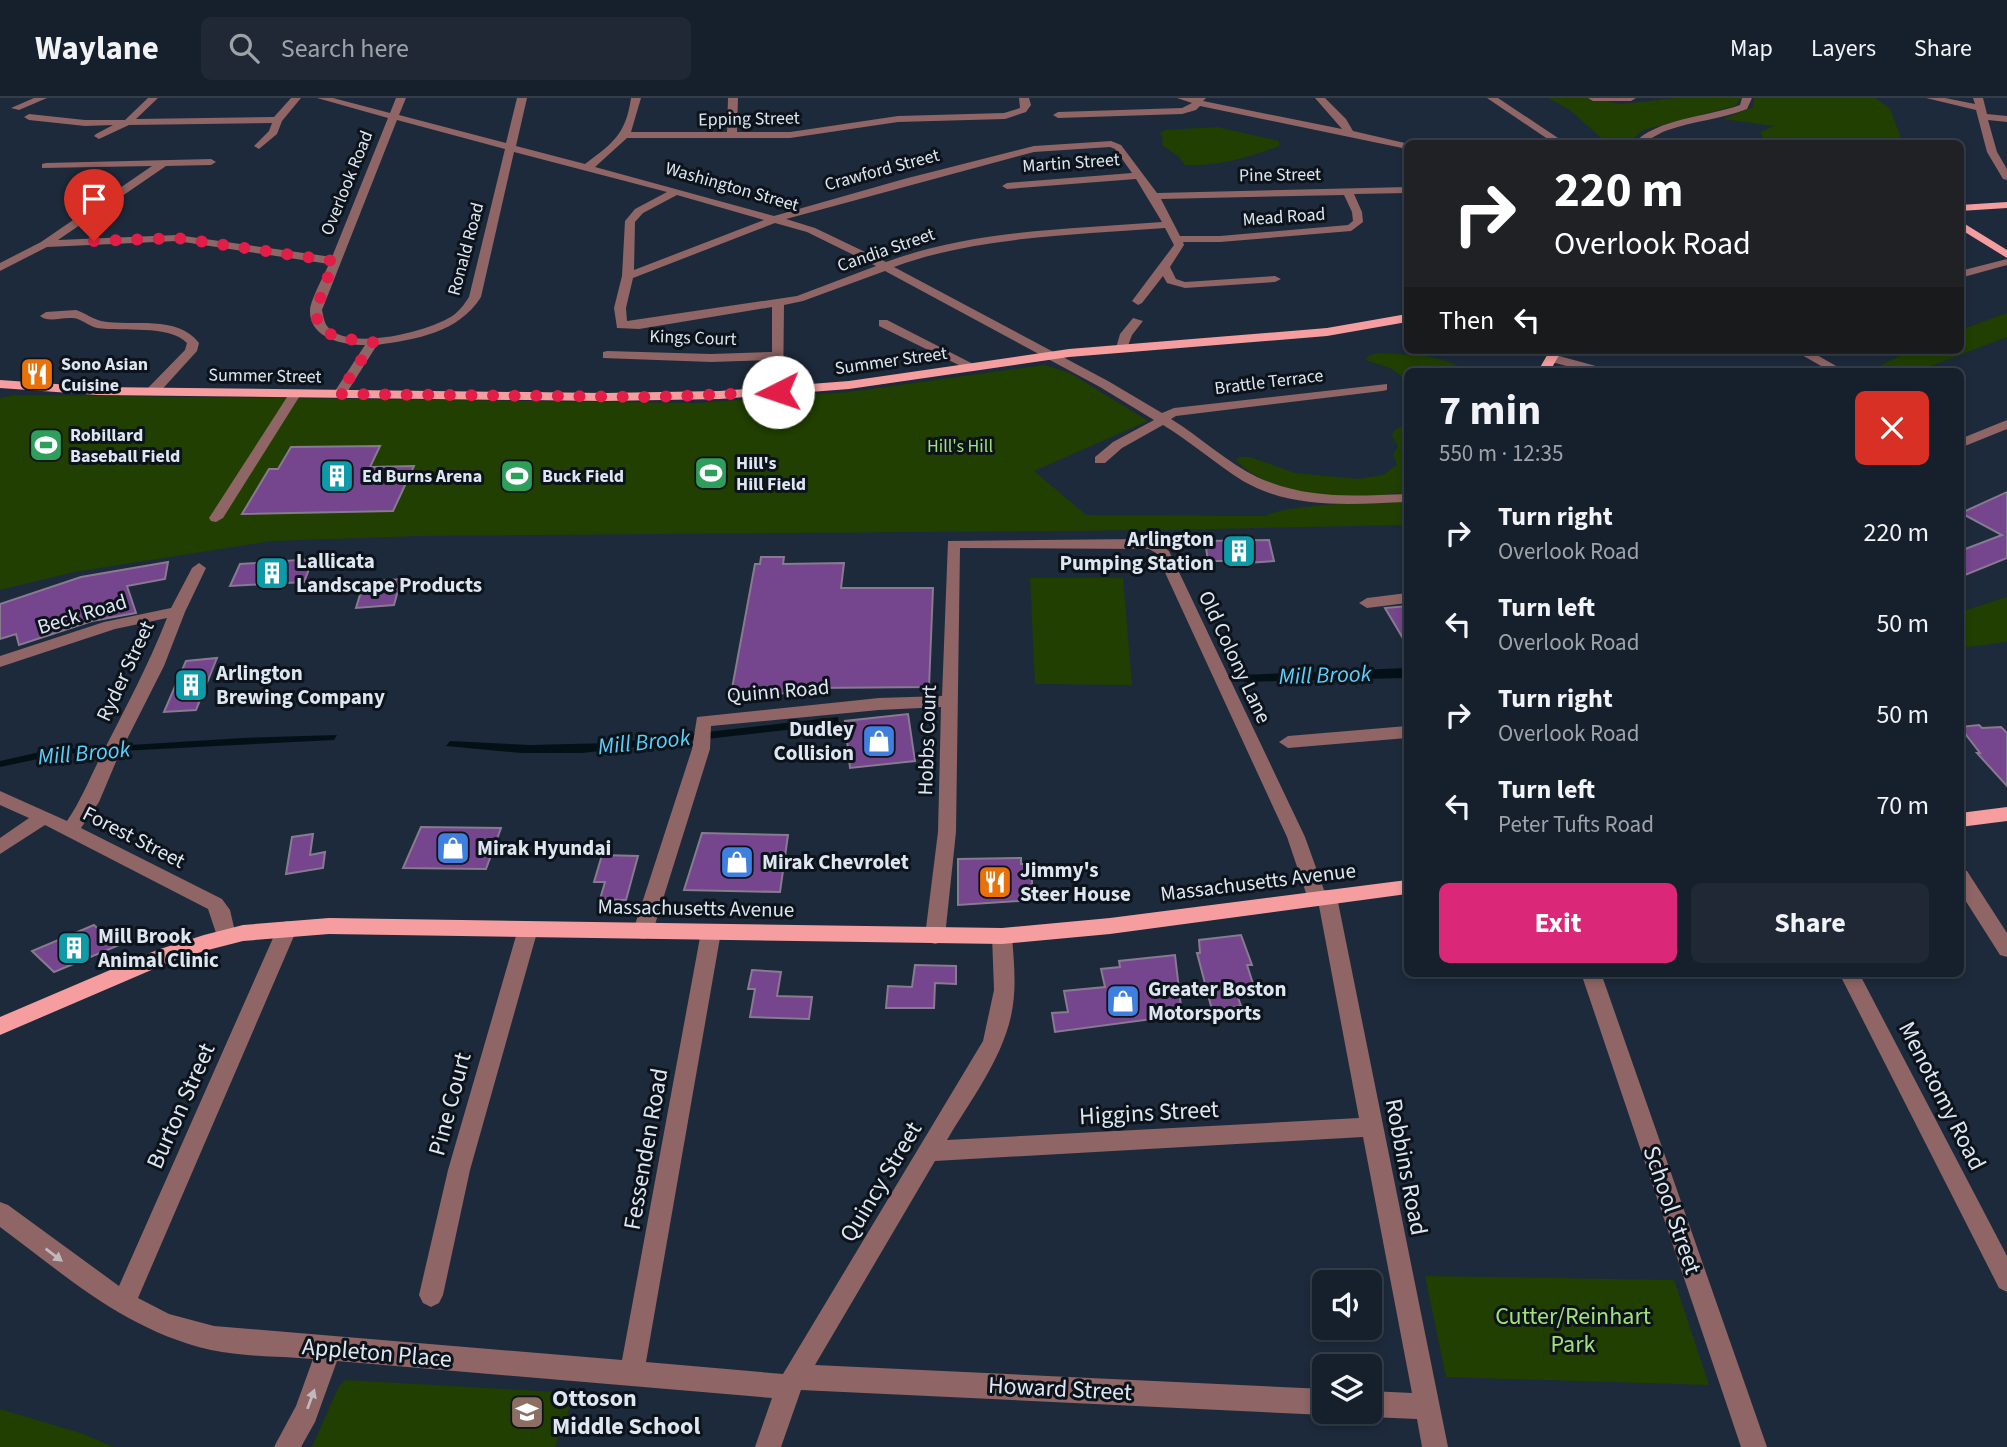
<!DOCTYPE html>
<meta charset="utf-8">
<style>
:root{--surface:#16202c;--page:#1f2834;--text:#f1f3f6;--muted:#9ea3a9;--line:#353e48;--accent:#db2777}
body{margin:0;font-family:"Source Sans 3",sans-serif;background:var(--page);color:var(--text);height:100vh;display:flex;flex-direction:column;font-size:26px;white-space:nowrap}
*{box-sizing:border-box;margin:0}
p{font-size:23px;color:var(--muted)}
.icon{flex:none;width:38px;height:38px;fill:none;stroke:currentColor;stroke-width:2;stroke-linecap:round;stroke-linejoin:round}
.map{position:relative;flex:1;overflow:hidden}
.sheet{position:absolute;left:1404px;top:270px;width:560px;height:609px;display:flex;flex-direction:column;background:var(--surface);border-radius:10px;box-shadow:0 4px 10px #0003,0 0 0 2px var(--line)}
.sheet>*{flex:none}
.top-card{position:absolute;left:1404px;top:42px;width:560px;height:214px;border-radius:10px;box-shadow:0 4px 10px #0003,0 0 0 2px var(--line);background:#202124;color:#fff;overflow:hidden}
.tools{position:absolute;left:1312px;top:1172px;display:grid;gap:14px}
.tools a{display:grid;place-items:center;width:70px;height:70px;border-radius:10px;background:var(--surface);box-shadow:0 4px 10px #0003,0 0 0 2px var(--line);font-size:35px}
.pin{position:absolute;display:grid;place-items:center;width:60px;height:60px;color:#fff;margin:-72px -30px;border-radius:50% 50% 50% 0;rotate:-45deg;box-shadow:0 0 7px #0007}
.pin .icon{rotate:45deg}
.me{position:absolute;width:77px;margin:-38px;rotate:266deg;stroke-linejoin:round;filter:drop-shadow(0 0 5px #0008)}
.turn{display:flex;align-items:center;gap:24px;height:147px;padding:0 35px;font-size:32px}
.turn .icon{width:91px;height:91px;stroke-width:2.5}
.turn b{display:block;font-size:49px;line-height:60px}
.then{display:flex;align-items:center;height:66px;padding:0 35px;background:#0003;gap:14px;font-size:26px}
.round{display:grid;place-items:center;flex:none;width:74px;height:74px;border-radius:10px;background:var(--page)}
.head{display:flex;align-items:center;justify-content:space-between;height:119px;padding:0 35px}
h1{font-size:42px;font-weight:700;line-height:52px}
.action{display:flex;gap:14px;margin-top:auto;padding:14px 35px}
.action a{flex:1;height:80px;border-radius:10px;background:var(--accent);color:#fff;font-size:28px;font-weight:700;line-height:80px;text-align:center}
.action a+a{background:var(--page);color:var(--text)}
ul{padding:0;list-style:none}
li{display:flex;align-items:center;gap:21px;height:91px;padding:0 35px}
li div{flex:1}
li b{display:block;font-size:26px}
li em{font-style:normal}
header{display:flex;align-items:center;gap:42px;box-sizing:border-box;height:98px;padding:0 35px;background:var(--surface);border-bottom:2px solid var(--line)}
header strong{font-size:33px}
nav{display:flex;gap:38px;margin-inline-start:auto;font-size:24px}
.search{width:490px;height:63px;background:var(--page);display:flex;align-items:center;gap:18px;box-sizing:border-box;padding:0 24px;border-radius:10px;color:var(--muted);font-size:26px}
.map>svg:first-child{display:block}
</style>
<header>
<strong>Waylane</strong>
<div class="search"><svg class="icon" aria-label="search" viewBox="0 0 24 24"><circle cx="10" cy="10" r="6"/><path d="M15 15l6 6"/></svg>Search here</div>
<nav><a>Map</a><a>Layers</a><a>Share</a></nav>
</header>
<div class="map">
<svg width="2007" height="1349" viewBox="0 0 2007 1349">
<rect width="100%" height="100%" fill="#1d2a3b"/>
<g fill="#203f00">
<path d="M1548,0H1587L1621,6L1676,0H1741L1735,8L1643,32L1629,45L1608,46L1570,12Z"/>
<path d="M1754,0H1875L1890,11L1903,45H1765L1760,34L1774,28L1723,21L1753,9Z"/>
<path d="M1217,29L1279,43V48C1250,59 1217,69 1185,67L1179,59L1162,47L1163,41L1160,35L1165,32Z"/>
<path d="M2007,215V239L1918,273H1869L1912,252H1960V232Z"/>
<path d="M1376,255C1405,257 1441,255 1466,273H1407V304L1404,298L1403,279L1392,271L1366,262L1368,258Z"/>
<path d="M1044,267L1070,275L1148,323L1034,373L1086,417L1266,418C1285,406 1380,404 1407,403V427L1168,432L419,438L272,443L74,474L0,492V300L15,297L698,305L849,294Z"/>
<path d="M1407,326V395C1382,396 1355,402 1331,399C1302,396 1255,385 1236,362L1239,359H1250L1295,375L1358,381L1383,377L1397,367L1393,356L1398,349L1392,337L1396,331Z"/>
<path d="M1030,480H1123L1132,587L1035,586Z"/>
<path d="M2007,499V544L1960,550V514Z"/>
<path d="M1425,1178L1674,1182L1709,1287L1446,1279Z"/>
<path d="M346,1282L575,1295L555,1349H312L339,1288Z"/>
<path d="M0,1311L80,1335L114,1349H0Z"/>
</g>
<g fill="#031117">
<path d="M1407,570V578L1402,580L1244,584L1241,577Z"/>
<path d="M838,619L839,626L582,655H521L446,648L450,643L530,647L611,645Z"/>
<path d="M337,637L334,642L62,656L0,669V663L40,654L67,651L242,640Z"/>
</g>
<g fill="#75458e" stroke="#887a8f" stroke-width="2">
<path d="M380,348L370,369L414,368L393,413L242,416L269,371H278L291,349Z"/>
<path d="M2007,394V460L1960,479V453L2002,437L1961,415Z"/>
<path d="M1269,442L1274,463L1233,466V463H1208L1205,443Z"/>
<path d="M761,459H784L783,466L844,465L841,490H933L929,589L811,590L810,595L731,596L755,466H760Z"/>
<path d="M313,461L304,484L230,488L240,466Z"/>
<path d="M168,464L165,481L127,488L136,515L92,523L19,547L16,536L0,541V506L81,479Z"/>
<path d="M401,481L394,507L356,510L364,484Z"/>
<path d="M1407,508V547L1385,510Z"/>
<path d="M217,560L196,612L164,614L186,563Z"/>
<path d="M908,616L915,663L850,670L845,623Z"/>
<path d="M1979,627L1982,630L2001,629L2007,635V688L1977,655H1980L1960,629Z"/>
<path d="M421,729L501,730L486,771L403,770Z"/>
<path d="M702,735L788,737L780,794L684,792Z"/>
<path d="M313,736L310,757L325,754L323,770L286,776L292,739Z"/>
<path d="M602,757L638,758L626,802L600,801L605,784H594Z"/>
<path d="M1021,760V766H1031L1033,802L958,807V761Z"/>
<path d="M94,827L117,848L54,874L32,853Z"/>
<path d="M1241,837L1252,867H1247L1255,892L1236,894L1241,908L1212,912L1197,855H1200L1199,842Z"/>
<path d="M1175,857L1182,917L1055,934L1052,915L1068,914L1064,893L1105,889L1101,871L1120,869L1119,863Z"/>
<path d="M915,867L956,868V886L935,885L934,910H886L888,888L912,889Z"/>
<path d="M752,872L781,874L777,898L812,899L809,921L750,919L755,891H748Z"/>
</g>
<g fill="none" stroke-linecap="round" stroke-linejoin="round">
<g fill="#8f6565" fill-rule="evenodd">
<path d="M34,0H47L19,12L11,10Z"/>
<path d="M148,0H158L136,21L274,19L291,0H301L282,23L277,36L259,51L254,48L269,33L272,25L129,27L99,41L94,38L96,36L113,27L85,28L29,22L24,19L29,16L85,22H125Z"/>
<path d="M317,0H333L390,15L396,0H406L399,17L506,45L517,0H527L516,48L585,66C613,45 626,36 631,0H641L631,34H727L728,0H738L737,34H790L898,18L1004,15L1020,10L1019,0H1029L1031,7L1026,14L1005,21L898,24L790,40H627L595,69L774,118L904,81L1034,48L1111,43L1121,47L1157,95L1407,89V95L1354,96L1362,114L1363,124L1351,133L1220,144H1183L1184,147L1170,169L1176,181L1185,184L1275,178L1281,181L1275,184L1185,190L1167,185L1163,178L1142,205L1138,207L1132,203L1174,147L1165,130C1077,137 978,138 894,169L1108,283L1162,315L1174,310L1387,286V292L1382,293L1176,318L1171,321C1199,338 1228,365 1257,379C1308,402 1353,398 1407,396V404C1352,406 1293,412 1243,383C1216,366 1191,344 1163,327L1122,350L1105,365H1095V359L1113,344L1154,322L1100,289L885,173L803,203L784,207L783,297H773L772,294V262L711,264L603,260V254L607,253L711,256L772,254V209L639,231L617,230L614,210L622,178L625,123L635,111L667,94L514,54L481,199C458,235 417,241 377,247L344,299L339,300L333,296L365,247C344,247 309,241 310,212C311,201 324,177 329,166L177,143L47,149L0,173V165L41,144L152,68L42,70V66L46,65L211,61L216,64L211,67L166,68L58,142L177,137L332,159L388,20ZM397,22L505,51L469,199C465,205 461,211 455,216C433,233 347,255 327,228C324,224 323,216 322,212ZM1110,49L1115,51L1132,75L1007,85L1002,88L1007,91L1136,81L1162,124C1070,131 973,132 886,164L815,130L786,121L1034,54ZM677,97L764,122L634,172L635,124L643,115ZM1344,97L1352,114L1353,123L1348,127L1220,138H1180L1161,101ZM775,125L807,134L876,168L797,198L627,223L626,210L633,180Z"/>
<path d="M1177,0H1206L1203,3L1342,31L1315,0H1325L1346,21L1353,33L1409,46L1407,51L1200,8L1196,12L1182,16L1058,20L1053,17L1058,14L1182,10L1192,5Z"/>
<path d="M1487,0H1498L1567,46H1555Z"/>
<path d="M1588,0H1636L1631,3H1593Z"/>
<path d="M1742,0H1752L1747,11C1721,21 1694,23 1668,32C1655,36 1647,46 1633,46C1657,20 1707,19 1740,7Z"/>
<path d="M1926,0H1945L1975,6L1973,0H1983L1987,16L2007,18V24L1988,22L1997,54L2007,71V82L2003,81L1987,54L1976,12Z"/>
<path d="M2007,161V167L1960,180V173Z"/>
<path d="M76,212C85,215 93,221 101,223C133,229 177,216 199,245L197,253L157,297H147V291L185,252L187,245C169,226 122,234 97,230C88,228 81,220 72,220C61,219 49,225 40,218L46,214Z"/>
<path d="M1133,220L1143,223L1132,237L1126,253H1118L1116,250L1120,236Z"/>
<path d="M879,222H887L979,269L973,273L969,272L879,228Z"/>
<path d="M1793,252H1808L1845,273H1830Z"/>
<path d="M1552,256L1603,270L1605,273H1585L1548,263V257Z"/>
<path d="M295,292L301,296L223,420L216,424L211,423L209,420L289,296Z"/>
<path d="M2007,322V331L1960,350V341Z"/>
<path d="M1140,441L1158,444L1169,453L1305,739L1324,792L1334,794L1337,799L1448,1349H1422L1417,1321L1370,1319L1361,1314H1370V1293L1412,1295L1363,1039L935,1063L815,1267L1325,1291V1314H1331L1325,1317L801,1292L781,1349H755L772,1300L337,1263L315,1324L301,1349H274L296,1308L313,1261C280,1258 244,1259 211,1252C125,1232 69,1180 0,1129V1104L8,1107L119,1188L277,831L280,826L287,823L294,826L297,831L138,1200L169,1216L214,1228L622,1262L701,834L704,828L711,826L718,828L721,834L646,1264L783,1276L983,943L994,892L992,838L995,832L1002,830L1009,832L1012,838C1014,865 1017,892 1011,918C1001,963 970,1003 947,1042L1359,1020L1319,808L1311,806L1308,801L1287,739L1156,455L1149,451L960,450L956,734L945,838L942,844L935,846L928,844L925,838L938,734L941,609L879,612L711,628L710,651L653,833L650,839L643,841L636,839L633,833L692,651L697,619L879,600L942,598L948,443Z"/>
<path d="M199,465L206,470L185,514L164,568L118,659L99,704L81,730L222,801L230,812L236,838L233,844L226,846L219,844L208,811L45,727L0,756V740L29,720L0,707V693L67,723C82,701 90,679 102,656C125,611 148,568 167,520L115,531L0,569V558L104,524L171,510L192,470Z"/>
<path d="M1407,495V505L1367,510L1359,505L1367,500Z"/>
<path d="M1407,628V640L1288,650L1279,644L1288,638Z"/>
<path d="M1960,771L1967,773L2007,835V859L2000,857L1960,794Z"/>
<path d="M528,823L535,826L538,831L470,1072L443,1197L439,1205L431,1209L423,1205L419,1197L448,1072L518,831L521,826Z"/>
<path d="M1581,875H1601L1767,1349H1741Z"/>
<path d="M1839,875H1859L2007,1158V1194L1999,1190Z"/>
</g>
<g fill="#f69e9f" fill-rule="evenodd">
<path d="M2007,104V110L1960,113V107Z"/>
<path d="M1960,123L2007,152V160L1960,131Z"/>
<path d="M1407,216V224L1327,238L1069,259L849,291L720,301L604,303L98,297L0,290V282L98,289L604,295L720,293L849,283L1069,251L1327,230Z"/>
<path d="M1550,252H1562L1550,273H1538Z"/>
<path d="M2007,709V723L1960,729V715Z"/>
<path d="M1407,782V796L1110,836L1002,846L329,836L243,843L204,853L170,864L0,937V919L157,852L204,837L243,827L329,820L1002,830L1110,820Z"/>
</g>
</g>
<defs><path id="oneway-solid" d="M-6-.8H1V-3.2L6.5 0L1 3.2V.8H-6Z" transform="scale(1.75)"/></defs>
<g fill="#c2b9c0">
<use href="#oneway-solid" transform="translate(54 1157) rotate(37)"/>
<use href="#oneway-solid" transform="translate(311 1301) rotate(-70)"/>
</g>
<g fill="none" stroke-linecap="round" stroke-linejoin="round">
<path stroke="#e11d48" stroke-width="12" stroke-dasharray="0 21.6" d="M94,143L177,140L334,163C313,220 298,238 373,244L339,296L656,299L778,294"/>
</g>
<defs>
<g id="restaurant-square" transform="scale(1.75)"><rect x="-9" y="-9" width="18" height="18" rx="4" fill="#e8710a" stroke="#0d131a"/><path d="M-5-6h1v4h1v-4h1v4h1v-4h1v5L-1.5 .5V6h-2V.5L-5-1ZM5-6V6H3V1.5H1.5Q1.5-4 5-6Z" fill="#fff"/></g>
<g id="stadium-square" transform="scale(1.75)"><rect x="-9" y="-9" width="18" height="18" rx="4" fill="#2e9e5b" stroke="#0d131a"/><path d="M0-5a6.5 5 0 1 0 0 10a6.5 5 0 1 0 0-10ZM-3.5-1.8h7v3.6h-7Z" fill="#fff"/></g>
<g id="building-square" transform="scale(1.75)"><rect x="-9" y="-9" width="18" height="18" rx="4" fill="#0f9aa8" stroke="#0d131a"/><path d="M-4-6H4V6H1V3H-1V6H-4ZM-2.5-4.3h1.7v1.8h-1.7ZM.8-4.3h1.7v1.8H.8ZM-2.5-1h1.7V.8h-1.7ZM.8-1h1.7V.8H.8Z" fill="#fff"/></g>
<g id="shop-square" transform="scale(1.75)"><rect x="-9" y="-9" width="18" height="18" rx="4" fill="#3f7fe0" stroke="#0d131a"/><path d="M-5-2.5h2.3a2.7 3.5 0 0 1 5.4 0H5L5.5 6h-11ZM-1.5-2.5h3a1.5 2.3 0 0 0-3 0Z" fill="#fff"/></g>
<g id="school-square" transform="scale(1.75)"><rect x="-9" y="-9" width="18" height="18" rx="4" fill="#8d6e63" stroke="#0d131a"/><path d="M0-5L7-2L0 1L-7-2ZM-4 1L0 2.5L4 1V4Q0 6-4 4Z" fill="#fff"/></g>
</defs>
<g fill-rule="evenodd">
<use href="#restaurant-square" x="37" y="276"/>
<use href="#stadium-square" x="46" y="347"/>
<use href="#stadium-square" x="711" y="375"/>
<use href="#building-square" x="337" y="378"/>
<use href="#stadium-square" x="517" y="378"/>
<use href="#building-square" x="1239" y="453"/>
<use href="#building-square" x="272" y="475"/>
<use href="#building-square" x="191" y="587"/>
<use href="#shop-square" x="879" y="643"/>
<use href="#shop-square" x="453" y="750"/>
<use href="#shop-square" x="737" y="764"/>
<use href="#restaurant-square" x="995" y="784"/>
<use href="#building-square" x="74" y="850"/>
<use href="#shop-square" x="1123" y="903"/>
<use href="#school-square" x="527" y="1314"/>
</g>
<g text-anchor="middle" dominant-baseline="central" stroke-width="6" stroke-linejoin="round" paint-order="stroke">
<g font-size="18" fill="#dde6f1" stroke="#0d131a">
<text transform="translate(749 21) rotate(-1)">Epping Street</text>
<text transform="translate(1071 65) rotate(-4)">Martin Street</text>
<text transform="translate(882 72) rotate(-15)">Crawford Street</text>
<text transform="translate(1280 77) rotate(-1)">Pine Street</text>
<text transform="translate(347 85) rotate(-68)">Overlook Road</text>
<text transform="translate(732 89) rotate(16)">Washington Street</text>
<text transform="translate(1284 119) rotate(-4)">Mead Road</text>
<text transform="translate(466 151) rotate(-75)">Ronald Road</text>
<text transform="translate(886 152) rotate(-19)">Candia Street</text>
<text transform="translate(693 240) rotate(2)">Kings Court</text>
<text transform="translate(891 263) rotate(-8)">Summer Street</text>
<text transform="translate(265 278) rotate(1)">Summer Street</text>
<text transform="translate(1269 284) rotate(-7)">Brattle Terrace</text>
</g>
<g font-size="18" font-weight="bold" fill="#dde6f1" stroke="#0d131a" text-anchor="start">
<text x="61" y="266">Sono Asian<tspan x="61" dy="21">Cuisine</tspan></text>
<text x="70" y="337">Robillard<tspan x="70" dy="21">Baseball Field</tspan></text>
<text x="736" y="365">Hill's<tspan x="736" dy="21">Hill Field</tspan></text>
<text x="362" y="378">Ed Burns Arena</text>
<text x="542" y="378">Buck Field</text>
</g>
<g font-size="18" fill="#a2e175" stroke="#0d131a">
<text x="960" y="348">Hill's Hill</text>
</g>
<g font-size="21" font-weight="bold" fill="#dde6f1" stroke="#0d131a" text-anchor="start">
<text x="1214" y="441" text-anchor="end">Arlington<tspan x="1214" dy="24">Pumping Station</tspan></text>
<text x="296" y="463">Lallicata<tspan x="296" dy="24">Landscape Products</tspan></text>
<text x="216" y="575">Arlington<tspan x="216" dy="24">Brewing Company</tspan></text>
<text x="854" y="631" text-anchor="end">Dudley<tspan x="854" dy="24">Collision</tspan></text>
<text x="477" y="750">Mirak Hyundai</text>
<text x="762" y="764">Mirak Chevrolet</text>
<text x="1020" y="772">Jimmy's<tspan x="1020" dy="24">Steer House</tspan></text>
<text x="98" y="838">Mill Brook<tspan x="98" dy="24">Animal Clinic</tspan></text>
<text x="1148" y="891">Greater Boston<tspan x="1148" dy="24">Motorsports</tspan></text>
</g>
<g font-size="21" fill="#dde6f1" stroke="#0d131a">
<text transform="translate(82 516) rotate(-17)">Beck Road</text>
<text transform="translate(1235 559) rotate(65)">Old Colony Lane</text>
<text transform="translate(125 573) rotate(-65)">Ryder Street</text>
<text transform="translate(778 593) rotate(-5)">Quinn Road</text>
<text transform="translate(927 642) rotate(-88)">Hobbs Court</text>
<text transform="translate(134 739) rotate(27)">Forest Street</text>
<text transform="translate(1258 784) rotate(-7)">Massachusetts Avenue</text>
<text transform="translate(696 810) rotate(1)">Massachusetts Avenue</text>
</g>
<g font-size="23" font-style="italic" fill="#59d1fd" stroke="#0d131a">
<text transform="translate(1325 577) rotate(-2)">Mill Brook</text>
<text transform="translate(644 644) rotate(-6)">Mill Brook</text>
<text transform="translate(84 655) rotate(-5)">Mill Brook</text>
</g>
<g font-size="24" fill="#dde6f1" stroke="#0d131a">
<text transform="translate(1942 998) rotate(63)">Menotomy Road</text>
<text transform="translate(450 1006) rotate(-75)">Pine Court</text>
<text transform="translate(181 1008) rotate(-66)">Burton Street</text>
<text transform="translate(1149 1015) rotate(-3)">Higgins Street</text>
<text transform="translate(646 1051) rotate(-80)">Fessenden Road</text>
<text transform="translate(1406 1069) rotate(79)">Robbins Road</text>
<text transform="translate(881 1084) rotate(-59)">Quincy Street</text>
<text transform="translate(1672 1112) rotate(71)">School Street</text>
<text transform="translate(377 1255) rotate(5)">Appleton Place</text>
<text transform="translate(1060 1291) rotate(3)">Howard Street</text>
</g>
<g font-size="24" fill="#a2e175" stroke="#0d131a">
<text x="1573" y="1218">Cutter/Reinhart<tspan x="1573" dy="28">Park</tspan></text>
</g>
<g font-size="24" font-weight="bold" fill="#dde6f1" stroke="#0d131a" text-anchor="start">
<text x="552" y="1300">Ottoson<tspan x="552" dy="28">Middle School</tspan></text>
</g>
</g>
</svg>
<div class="tools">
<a><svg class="icon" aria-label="sound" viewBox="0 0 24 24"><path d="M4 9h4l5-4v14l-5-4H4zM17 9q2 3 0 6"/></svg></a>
<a><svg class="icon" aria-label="layers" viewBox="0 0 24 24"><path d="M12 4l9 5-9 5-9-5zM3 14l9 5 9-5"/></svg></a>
</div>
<div class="pin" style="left:94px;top:143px;background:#d93025"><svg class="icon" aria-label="arrive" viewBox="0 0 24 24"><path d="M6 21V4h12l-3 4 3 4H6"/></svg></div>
<svg class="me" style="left:778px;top:294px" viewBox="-20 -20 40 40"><circle r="19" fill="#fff"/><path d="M0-13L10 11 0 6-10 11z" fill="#e11d48"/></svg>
<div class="top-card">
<div class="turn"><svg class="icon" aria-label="right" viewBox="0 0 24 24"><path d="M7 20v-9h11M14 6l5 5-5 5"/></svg><div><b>220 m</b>Overlook Road</div></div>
<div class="then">Then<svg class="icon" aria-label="left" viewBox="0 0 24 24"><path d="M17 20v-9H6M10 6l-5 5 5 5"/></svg></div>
</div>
<section class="sheet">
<div class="head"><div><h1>7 min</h1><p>550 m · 12:35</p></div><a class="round" style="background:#d93025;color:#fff"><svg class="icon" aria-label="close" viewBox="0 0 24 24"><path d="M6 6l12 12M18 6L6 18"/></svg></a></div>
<ul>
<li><svg class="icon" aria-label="right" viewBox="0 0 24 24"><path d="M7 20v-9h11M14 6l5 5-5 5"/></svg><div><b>Turn right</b><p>Overlook Road</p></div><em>220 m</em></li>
<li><svg class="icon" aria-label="left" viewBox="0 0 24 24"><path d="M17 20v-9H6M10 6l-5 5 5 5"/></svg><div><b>Turn left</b><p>Overlook Road</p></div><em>50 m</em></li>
<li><svg class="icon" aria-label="right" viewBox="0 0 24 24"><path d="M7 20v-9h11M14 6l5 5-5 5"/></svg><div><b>Turn right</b><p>Overlook Road</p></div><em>50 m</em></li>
<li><svg class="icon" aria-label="left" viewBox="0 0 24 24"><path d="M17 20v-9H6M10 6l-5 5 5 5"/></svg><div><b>Turn left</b><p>Peter Tufts Road</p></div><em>70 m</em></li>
</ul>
<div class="action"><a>Exit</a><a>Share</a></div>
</section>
</div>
